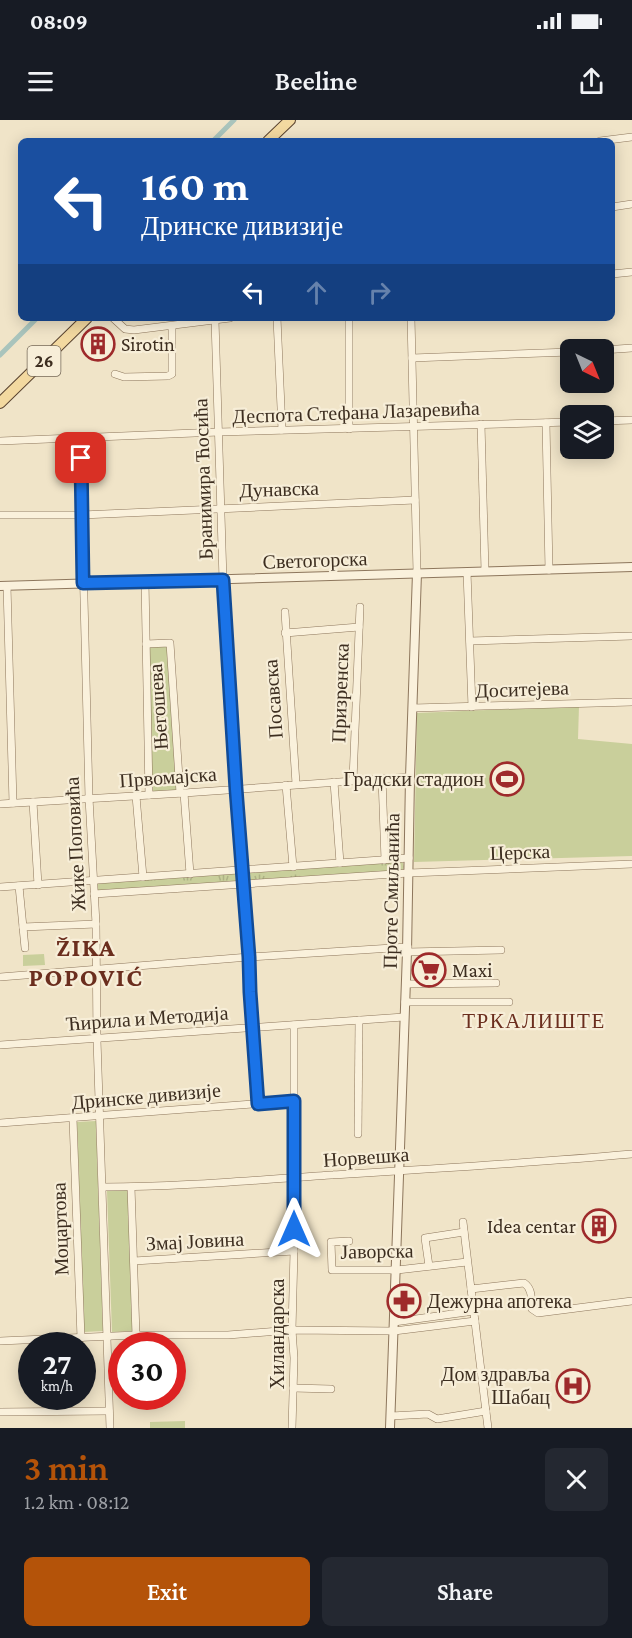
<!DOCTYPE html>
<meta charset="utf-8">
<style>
:root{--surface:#171b24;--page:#242831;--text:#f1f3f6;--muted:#9ea1a6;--accent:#b45309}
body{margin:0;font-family:"Crimson Pro",serif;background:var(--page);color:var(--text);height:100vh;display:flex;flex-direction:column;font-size:22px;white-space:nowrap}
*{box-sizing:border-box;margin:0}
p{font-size:20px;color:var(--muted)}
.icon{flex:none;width:33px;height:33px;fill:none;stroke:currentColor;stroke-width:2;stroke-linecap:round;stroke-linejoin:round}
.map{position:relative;height:1308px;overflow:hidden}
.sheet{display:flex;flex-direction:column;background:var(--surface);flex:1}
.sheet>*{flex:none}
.banner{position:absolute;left:18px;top:18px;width:597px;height:183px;border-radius:9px;box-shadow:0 3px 15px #0003;background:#1a4fa0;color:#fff;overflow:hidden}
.needle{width:39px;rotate:137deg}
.tools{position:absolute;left:560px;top:219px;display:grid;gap:12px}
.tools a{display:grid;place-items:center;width:54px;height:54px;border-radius:9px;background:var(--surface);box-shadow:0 3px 15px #0003;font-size:30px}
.speed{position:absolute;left:18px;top:1212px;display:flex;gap:12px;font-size:30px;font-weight:700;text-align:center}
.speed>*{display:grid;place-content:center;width:78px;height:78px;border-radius:50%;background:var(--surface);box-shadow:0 3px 15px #0003;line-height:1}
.speed small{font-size:15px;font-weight:400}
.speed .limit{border:9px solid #d22;background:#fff;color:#111}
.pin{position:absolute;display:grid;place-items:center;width:51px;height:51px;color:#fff;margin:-26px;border-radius:12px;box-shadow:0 3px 9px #0006}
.me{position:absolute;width:66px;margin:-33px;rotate:0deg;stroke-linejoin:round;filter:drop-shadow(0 0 4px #0008)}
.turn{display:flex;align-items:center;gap:21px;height:126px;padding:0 24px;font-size:27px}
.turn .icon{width:78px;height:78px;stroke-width:2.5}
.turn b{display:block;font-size:42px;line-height:51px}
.lanes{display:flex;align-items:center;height:57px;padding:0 24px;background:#0003;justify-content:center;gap:30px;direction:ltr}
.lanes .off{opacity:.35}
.round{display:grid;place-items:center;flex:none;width:63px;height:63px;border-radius:9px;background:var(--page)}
.summary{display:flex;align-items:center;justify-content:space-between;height:102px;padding:0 24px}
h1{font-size:36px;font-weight:600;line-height:45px;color:var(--accent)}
.action{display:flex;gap:12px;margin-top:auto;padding:12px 24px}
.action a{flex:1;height:69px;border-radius:9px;background:var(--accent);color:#fff;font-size:24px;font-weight:600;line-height:69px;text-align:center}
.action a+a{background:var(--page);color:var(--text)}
.status{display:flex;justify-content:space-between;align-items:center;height:42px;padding:0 30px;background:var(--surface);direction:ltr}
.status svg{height:16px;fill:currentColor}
header{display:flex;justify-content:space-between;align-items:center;height:78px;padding:0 24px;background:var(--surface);font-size:27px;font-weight:600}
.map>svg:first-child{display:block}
</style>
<div class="status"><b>08:09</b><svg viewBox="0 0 49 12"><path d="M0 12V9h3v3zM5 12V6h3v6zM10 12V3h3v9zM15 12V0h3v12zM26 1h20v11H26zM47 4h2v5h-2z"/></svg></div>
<header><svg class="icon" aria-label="menu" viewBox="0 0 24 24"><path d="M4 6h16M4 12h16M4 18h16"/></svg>Beeline<svg class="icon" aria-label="share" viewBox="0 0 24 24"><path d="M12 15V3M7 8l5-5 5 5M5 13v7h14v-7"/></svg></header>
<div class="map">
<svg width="632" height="1308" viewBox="0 0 632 1308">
<defs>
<pattern id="grass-tufts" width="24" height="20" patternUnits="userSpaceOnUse" patternTransform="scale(1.5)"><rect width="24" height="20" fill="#c9cf9b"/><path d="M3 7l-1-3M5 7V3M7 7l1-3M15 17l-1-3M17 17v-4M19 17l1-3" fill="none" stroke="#aeb285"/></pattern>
</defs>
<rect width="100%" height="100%" fill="#f0e4c8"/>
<g fill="url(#grass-tufts)">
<path d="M401,742L403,743L404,747L402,751L246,761L245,754L247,752Z"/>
<path d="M233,753L237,755L236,762L97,771V764L99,763Z"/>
</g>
<g fill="#c9cf9b">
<path d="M167,526L168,527L178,668L173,671H151L147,530L151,527Z"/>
<path d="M579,586L578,619L632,624V736L414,742L417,593Z"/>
<path d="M44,834L45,845L23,846V835Z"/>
<path d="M96,1001L103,1211L84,1212L77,1002Z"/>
<path d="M129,1070L133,1211L112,1212L107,1071Z"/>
<path d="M185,1301V1308H150V1302Z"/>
</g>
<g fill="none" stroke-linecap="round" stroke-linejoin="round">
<g stroke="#a9c4bc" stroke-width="5">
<path d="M213,21L234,0"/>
<path d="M0,235L37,198"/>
</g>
<g stroke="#8d765c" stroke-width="8">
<g id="minor">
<path d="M600,21L632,17"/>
<path d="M612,87L632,84"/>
<path d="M612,154L632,152"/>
<path d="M113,198L125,209L134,210L230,198"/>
<path d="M277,198L282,310"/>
<path d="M411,198L417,453"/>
<path d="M215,200L223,460L258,984"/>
<path d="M603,230L632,228"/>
<path d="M412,238L570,232"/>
<path d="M115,254L124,257L168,256L172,254V206"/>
<path d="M603,301L632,300"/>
<path d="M546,303L549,450"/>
<path d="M481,304L485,451"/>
<path d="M349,309V198"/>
<path d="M80,319L89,678L96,804L97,920L110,1308"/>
<path d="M0,321L219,312L570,302"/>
<path d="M0,395H82L415,380"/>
<path d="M467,452L472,587"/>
<path d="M145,461L149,675"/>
<path d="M7,466L13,683"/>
<path d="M285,492L296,664"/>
<path d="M285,513L359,507"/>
<path d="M470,521L632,516"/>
<path d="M146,524L170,523L180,673"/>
<path d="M413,588L632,582"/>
<path d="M382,658L385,740"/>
<path d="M353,660L360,487"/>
<path d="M334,662L340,743"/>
<path d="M286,665L293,747"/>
<path d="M184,673L190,754"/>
<path d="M136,676L143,757"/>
<path d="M33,682L38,765"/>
<path d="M0,684L184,673L410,657"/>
<path d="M19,766L25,828"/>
<path d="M0,767L409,738"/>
<path d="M94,774L409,753L632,744"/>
<path d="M23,807L96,804"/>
<path d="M407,832L501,830"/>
<path d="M0,857L249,837L408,827"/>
<path d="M406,864L496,863"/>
<path d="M405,882H509"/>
<path d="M0,925L404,897"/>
<path d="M73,999L81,1218"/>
<path d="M0,1003L294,981"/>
<path d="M358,1014L359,900"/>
<path d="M103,1067C179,1067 255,1060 331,1055C431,1049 532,1043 632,1034"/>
<path d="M131,1067L136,1215"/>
<path d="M463,1102L471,1169L524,1163C533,1169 531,1180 532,1189L538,1193L632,1181"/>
<path d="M349,1121L331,1122L332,1150H397L467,1142"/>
<path d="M134,1141L294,1131"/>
<path d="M429,1146L425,1118L464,1112"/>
<path d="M471,1169L488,1308"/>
<path d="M394,1202L474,1191"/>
<path d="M0,1221L136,1215H228L292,1210L394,1211L475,1201"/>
<path d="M293,1268L331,1269"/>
<path d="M0,1292L109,1291"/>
<path d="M391,1296L428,1294L437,1299L486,1291"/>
<path d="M292,1308L294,1238L292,1210L294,1131V905"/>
</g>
</g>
<g stroke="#8d765c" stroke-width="10">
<g id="tertiary">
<path d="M0,466L632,447"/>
<path d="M390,1308L407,832L410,657L417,453"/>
</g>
</g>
<g stroke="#5b4430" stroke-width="12">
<g id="primary">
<path d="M268,21L290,0"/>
<path d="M0,283L87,198"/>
</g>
</g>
<use href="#minor" stroke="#faf1dc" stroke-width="7"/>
<use href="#tertiary" stroke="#faf1dc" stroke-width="8"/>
<use href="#primary" stroke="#f3d9a0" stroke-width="10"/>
</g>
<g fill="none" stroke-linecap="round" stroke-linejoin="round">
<g stroke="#114b97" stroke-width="15">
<path id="route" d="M81,338L83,463L223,460L236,669L249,837L250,872L258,984L294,981V1109"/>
</g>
<use href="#route" stroke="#1a73e8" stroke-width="10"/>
</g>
<defs>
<g id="building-ring" transform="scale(1.725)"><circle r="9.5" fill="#f7eed8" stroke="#9e2a2b" stroke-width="1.5"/><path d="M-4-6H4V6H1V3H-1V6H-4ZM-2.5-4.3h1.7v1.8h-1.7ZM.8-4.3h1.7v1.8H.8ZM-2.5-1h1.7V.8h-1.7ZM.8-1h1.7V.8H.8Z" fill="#9e2a2b"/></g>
<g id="stadium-ring" transform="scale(1.725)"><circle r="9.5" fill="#f7eed8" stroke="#9e2a2b" stroke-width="1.5"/><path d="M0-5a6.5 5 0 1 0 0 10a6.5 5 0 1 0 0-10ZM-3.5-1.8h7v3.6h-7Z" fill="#9e2a2b"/></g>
<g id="supermarket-ring" transform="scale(1.725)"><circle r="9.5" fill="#f7eed8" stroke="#9e2a2b" stroke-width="1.5"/><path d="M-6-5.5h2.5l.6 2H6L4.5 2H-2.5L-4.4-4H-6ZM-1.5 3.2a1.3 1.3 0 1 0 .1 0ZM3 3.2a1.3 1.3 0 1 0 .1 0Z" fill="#9e2a2b"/></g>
<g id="pharmacy-ring" transform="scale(1.725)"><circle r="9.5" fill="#f7eed8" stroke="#9e2a2b" stroke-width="1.5"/><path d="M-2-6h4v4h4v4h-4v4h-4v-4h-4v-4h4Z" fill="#9e2a2b"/></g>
<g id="hospital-ring" transform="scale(1.725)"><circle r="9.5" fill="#f7eed8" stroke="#9e2a2b" stroke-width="1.5"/><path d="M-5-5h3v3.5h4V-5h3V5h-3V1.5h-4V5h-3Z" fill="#9e2a2b"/></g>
</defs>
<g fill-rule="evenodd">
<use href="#building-ring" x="98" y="224"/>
<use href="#stadium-ring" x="507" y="659"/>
<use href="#supermarket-ring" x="429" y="850"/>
<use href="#building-ring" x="599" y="1106"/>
<use href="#pharmacy-ring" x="404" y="1181"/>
<use href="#hospital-ring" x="573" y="1266"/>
</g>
<g text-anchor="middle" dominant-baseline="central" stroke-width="4.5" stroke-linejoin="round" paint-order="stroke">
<rect fill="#f7eed8" stroke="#756857" stroke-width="1.5" x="27.5" y="226" width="33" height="30" rx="4.5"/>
<g font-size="18" font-weight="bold" fill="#3d2e20">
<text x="44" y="241">26</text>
</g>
<g font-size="20" fill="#3d2e20" stroke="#f7eed8" text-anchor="start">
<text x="121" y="224">Sirotin</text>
<text x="484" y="659" text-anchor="end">Градски стадион</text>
<text x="452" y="850">Maxi</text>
<text x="576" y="1106" text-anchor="end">Idea centar</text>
<text x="427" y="1181">Дежурна апотека</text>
<text x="550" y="1254" text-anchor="end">Дом здравља<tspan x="550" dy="23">Шабац</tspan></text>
</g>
<g font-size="20" fill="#3d2e20" stroke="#f7eed8">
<text transform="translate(356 292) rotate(-2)">Деспота Стефана Лазаревића</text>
<text transform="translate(203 359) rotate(-92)">Бранимира Ћосића</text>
<text transform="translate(279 369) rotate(-2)">Дунавска</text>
<text transform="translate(315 440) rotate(-2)">Светогорска</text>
<text transform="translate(522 569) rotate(-2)">Доситејева</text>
<text transform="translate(340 573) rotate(-88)">Призренска</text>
<text transform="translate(273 579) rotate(-94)">Посавска</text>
<text transform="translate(158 587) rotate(-94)">Његошева</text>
<text transform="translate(168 657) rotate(-4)">Првомајска</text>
<text transform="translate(75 724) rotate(-93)">Жике Поповића</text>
<text transform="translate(520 732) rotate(-2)">Церска</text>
<text transform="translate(391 771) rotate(-89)">Проте Смиљанића</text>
<text transform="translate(147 898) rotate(-4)">Ћирила и Методија</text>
<text transform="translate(146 976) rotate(-5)">Дринске дивизије</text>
<text transform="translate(366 1037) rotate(-4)">Норвешка</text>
<text transform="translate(60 1109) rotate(-92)">Моцартова</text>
<text transform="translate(195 1121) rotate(-3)">Змај Јовина</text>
<text transform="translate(377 1131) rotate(-1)">Јаворска</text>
<text transform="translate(277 1214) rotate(-90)">Хиландарска</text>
</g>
<g font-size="21" letter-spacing="1.5" fill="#6b2e1e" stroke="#f7eed8">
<text x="534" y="901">ТРКАЛИШТЕ</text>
</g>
<g font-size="26" font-weight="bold" letter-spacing="1.5" fill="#6b2e1e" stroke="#f7eed8">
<text x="86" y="827">ŽIKA<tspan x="86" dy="30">POPOVIĆ</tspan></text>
</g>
</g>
</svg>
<div class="tools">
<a><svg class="needle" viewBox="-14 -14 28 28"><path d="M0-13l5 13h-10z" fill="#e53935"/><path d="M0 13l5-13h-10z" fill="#9ea1a6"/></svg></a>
<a><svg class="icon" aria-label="layers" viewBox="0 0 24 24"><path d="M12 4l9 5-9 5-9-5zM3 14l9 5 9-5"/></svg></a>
</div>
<div class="speed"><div>27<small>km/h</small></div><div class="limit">30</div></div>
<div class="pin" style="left:81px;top:338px;background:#d93025"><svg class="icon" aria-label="arrive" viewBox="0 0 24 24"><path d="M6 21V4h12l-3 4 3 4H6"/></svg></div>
<svg class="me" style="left:294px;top:1109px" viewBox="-20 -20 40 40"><path d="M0-17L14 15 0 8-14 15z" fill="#1a73e8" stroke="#fff" stroke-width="4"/></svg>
<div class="banner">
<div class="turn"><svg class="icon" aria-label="left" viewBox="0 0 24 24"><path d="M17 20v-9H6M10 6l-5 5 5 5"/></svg><div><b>160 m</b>Дринске дивизије</div></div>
<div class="lanes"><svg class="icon" aria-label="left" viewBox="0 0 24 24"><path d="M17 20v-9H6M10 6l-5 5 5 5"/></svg><svg class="icon off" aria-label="ahead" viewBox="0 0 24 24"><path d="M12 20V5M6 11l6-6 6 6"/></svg><svg class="icon off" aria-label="right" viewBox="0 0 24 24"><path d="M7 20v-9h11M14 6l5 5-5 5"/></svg></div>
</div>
</div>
<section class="sheet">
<div class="summary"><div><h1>3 min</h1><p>1.2 km · 08:12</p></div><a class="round"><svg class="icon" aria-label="close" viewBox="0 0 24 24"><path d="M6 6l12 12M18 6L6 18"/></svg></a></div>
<div class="action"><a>Exit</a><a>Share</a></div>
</section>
